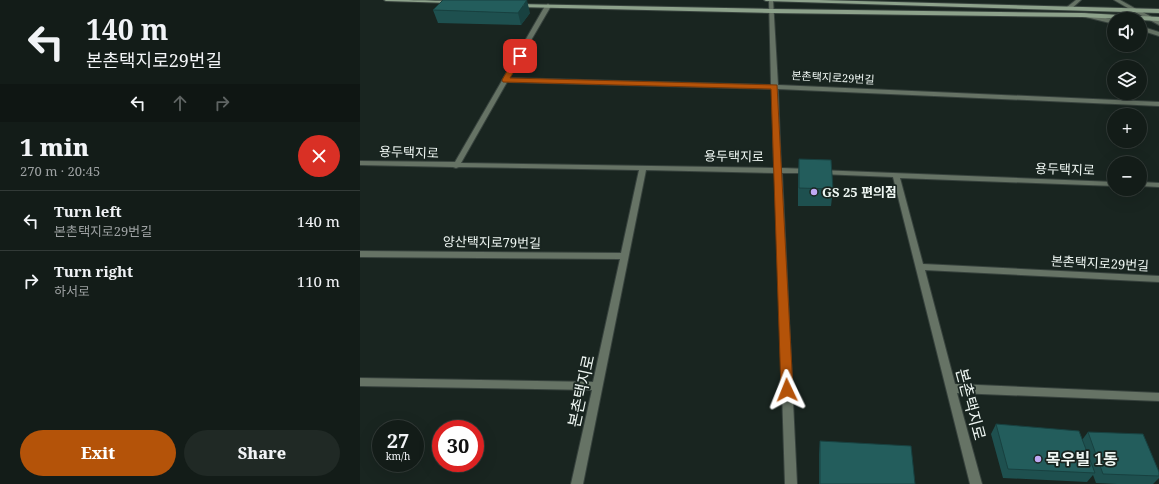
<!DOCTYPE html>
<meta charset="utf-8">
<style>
:root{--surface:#131c18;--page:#202925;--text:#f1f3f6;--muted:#9da1a2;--line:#323a37;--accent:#b45309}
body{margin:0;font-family:"Noto Serif","Noto Sans KR",serif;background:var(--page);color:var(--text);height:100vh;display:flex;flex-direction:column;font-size:15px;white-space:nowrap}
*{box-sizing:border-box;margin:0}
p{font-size:13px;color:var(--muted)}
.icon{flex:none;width:22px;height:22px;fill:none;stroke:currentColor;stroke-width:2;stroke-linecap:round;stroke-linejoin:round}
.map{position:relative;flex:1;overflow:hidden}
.side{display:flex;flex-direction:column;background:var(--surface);width:360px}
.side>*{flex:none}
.banner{background:#131c18;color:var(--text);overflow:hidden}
.fabs{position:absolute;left:747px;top:12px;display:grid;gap:8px}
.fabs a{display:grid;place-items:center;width:40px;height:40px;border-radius:50%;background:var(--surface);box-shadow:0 4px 16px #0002,0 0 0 1px var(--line);font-size:20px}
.speed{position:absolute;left:12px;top:420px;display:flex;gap:8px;font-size:20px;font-weight:700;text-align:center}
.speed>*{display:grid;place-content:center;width:52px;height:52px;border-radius:50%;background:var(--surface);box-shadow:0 4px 16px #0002,0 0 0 1px var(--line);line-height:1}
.speed small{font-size:10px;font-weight:400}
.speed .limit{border:6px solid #d22;background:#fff;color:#111}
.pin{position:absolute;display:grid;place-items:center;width:34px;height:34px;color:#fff;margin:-17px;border-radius:8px;box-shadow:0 2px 6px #0006}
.me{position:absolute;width:44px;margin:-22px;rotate:358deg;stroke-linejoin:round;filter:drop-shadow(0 0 3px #0008)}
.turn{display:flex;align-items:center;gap:14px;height:84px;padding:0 20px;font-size:18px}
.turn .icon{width:52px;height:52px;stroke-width:2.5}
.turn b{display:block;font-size:28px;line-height:34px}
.lanes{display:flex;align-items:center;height:38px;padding:0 20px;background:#0003;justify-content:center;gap:20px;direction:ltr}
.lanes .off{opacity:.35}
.round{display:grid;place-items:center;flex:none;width:42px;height:42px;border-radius:21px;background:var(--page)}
.head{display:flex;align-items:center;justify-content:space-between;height:68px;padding:0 20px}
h1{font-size:24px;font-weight:800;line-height:30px}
.action{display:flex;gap:8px;margin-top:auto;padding:8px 20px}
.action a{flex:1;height:46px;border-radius:24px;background:var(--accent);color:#fff;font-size:16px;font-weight:800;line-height:46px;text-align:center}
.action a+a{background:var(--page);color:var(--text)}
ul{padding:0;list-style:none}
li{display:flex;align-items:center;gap:12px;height:60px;padding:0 20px;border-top:1px solid var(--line)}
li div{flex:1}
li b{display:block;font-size:15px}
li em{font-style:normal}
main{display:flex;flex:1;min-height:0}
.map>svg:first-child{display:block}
</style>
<main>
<section class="side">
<div class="banner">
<div class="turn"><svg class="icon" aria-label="left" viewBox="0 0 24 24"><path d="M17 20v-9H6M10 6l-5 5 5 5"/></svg><div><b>140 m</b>본촌택지로29번길</div></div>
<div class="lanes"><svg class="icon" aria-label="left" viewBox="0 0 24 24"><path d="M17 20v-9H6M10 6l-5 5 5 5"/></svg><svg class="icon off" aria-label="ahead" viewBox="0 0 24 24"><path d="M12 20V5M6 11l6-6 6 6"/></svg><svg class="icon off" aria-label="right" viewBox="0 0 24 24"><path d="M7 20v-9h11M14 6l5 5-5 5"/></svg></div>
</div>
<div class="head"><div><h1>1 min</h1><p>270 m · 20:45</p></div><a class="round" style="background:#d93025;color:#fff"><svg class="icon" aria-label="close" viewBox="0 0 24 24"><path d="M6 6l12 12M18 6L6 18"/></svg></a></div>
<ul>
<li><svg class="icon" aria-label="left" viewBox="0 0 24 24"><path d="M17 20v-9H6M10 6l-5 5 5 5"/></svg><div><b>Turn left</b><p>본촌택지로29번길</p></div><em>140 m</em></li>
<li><svg class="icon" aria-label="right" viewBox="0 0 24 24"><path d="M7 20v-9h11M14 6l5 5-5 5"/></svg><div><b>Turn right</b><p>하서로</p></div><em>110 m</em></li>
</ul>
<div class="action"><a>Exit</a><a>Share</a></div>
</section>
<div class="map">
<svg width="799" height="484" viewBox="0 0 799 484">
<rect width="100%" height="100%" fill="#192520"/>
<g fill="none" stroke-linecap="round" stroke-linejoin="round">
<g stroke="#37423d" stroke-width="2">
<g id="minor">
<path d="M409,0H413L418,85L799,102V106L418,89L421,168L449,169L453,171L449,173H422L437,484H425L415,173L286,170L223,484H211L232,390L0,386V378L233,382L260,259L0,257V251L261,253L279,170L99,167L96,168L93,167L0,165V161L95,162L185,6L188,4L191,6L149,78L411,85ZM147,82L412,89L414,168L101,163Z"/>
<path d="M754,0H760L778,10L773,11Z"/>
<path d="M458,170L754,182V186L540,178L563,264L799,276V282L565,270L595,384L799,393V401L597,393L622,484H610L533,177L461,174L457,172Z"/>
<path d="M780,182L799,183V187L780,186Z"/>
</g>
</g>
<g stroke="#37423d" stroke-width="2">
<g id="tertiary">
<path d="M716,0H721L711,9H707V7Z"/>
<path d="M773,9H777L799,21V25L773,11Z"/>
<path d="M724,13L754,20V24L722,16V14Z"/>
<path d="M780,26L799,32V36L780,30Z"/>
</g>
</g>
<g stroke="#37423d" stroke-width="2">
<g id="secondary">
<path d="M24,0C35,0 85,0 92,2L90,3L26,1Z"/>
<path d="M404,0H459L799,9V13L406,1Z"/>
<path d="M156,4L412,9L722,13L799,17V21L722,17L412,13L158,7L155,5Z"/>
</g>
</g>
<use href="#minor" fill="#667365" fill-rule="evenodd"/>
<use href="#tertiary" fill="#667365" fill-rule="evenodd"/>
<use href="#secondary" fill="#8da28b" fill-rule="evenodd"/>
</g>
<g fill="#1e504f">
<path d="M73,10L170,13L161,25L78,23Z"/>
<path d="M439,159L473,189L471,206H438V177Z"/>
<path d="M636,424L722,440L728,432L799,472V478L793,484H757L736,483L733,475L727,482L643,478L631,434Z"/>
<path d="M460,441L555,484H459V454Z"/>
</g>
<path fill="#184140" d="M167,0L170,13L161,25L158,13Z"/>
<g fill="#235d5c" stroke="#184140">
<path d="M83,0H167L158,13L73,10Z"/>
<path d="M439,159L471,160L473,189L439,188Z"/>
<path d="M636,424L719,431L735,473L648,469Z"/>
<path d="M728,432L783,434L799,472V476L743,474Z"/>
<path d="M460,441L551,446L555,484H460Z"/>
</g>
<path fill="#b45309" stroke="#753606" d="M157,54L163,56L150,78L417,85L433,390L431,393L427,394L423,393L421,390L411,89L143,82L142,80Z"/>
<g fill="#c0a8f3" stroke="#192520" stroke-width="1.5">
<circle cx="454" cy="192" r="4"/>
<circle cx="678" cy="459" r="4"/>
</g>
<g text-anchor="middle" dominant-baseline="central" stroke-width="3.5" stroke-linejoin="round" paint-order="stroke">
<g font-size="11" fill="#eef6f2" stroke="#192520">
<text transform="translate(473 77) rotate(3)">본촌택지로29번길</text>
</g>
<g font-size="13" fill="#eef6f2" stroke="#192520">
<text transform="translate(49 152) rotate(2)">용두택지로</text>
<text transform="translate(374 156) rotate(1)">용두택지로</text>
<text transform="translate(705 169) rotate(2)">용두택지로</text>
<text transform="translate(132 242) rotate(1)">양산택지로79번길</text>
<text transform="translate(740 263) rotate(3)">본촌택지로29번길</text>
</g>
<g font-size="13" font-weight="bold" fill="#eef6f2" stroke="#192520" text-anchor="start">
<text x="462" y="192">GS 25 편의점</text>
</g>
<g font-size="16" fill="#eef6f2" stroke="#192520">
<text transform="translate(221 391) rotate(-78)">본촌택지로</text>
<text transform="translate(611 404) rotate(75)">본촌택지로</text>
</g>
<g font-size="16" font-weight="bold" fill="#eef6f2" stroke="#192520" text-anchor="start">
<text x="686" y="459">목우빌 1동</text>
</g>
</g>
</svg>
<div class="fabs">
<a><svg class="icon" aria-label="sound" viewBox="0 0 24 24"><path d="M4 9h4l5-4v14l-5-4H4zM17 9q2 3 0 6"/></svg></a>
<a><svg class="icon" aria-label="layers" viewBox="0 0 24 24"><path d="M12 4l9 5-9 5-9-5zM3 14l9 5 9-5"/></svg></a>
<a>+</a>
<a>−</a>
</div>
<div class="speed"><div>27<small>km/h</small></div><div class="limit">30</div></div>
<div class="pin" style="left:160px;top:56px;background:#d93025"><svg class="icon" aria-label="arrive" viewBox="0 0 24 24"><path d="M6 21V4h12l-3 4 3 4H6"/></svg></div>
<svg class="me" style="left:427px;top:390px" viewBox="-20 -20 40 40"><path d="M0-17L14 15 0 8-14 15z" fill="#b45309" stroke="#fff" stroke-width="4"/></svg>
</div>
</main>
